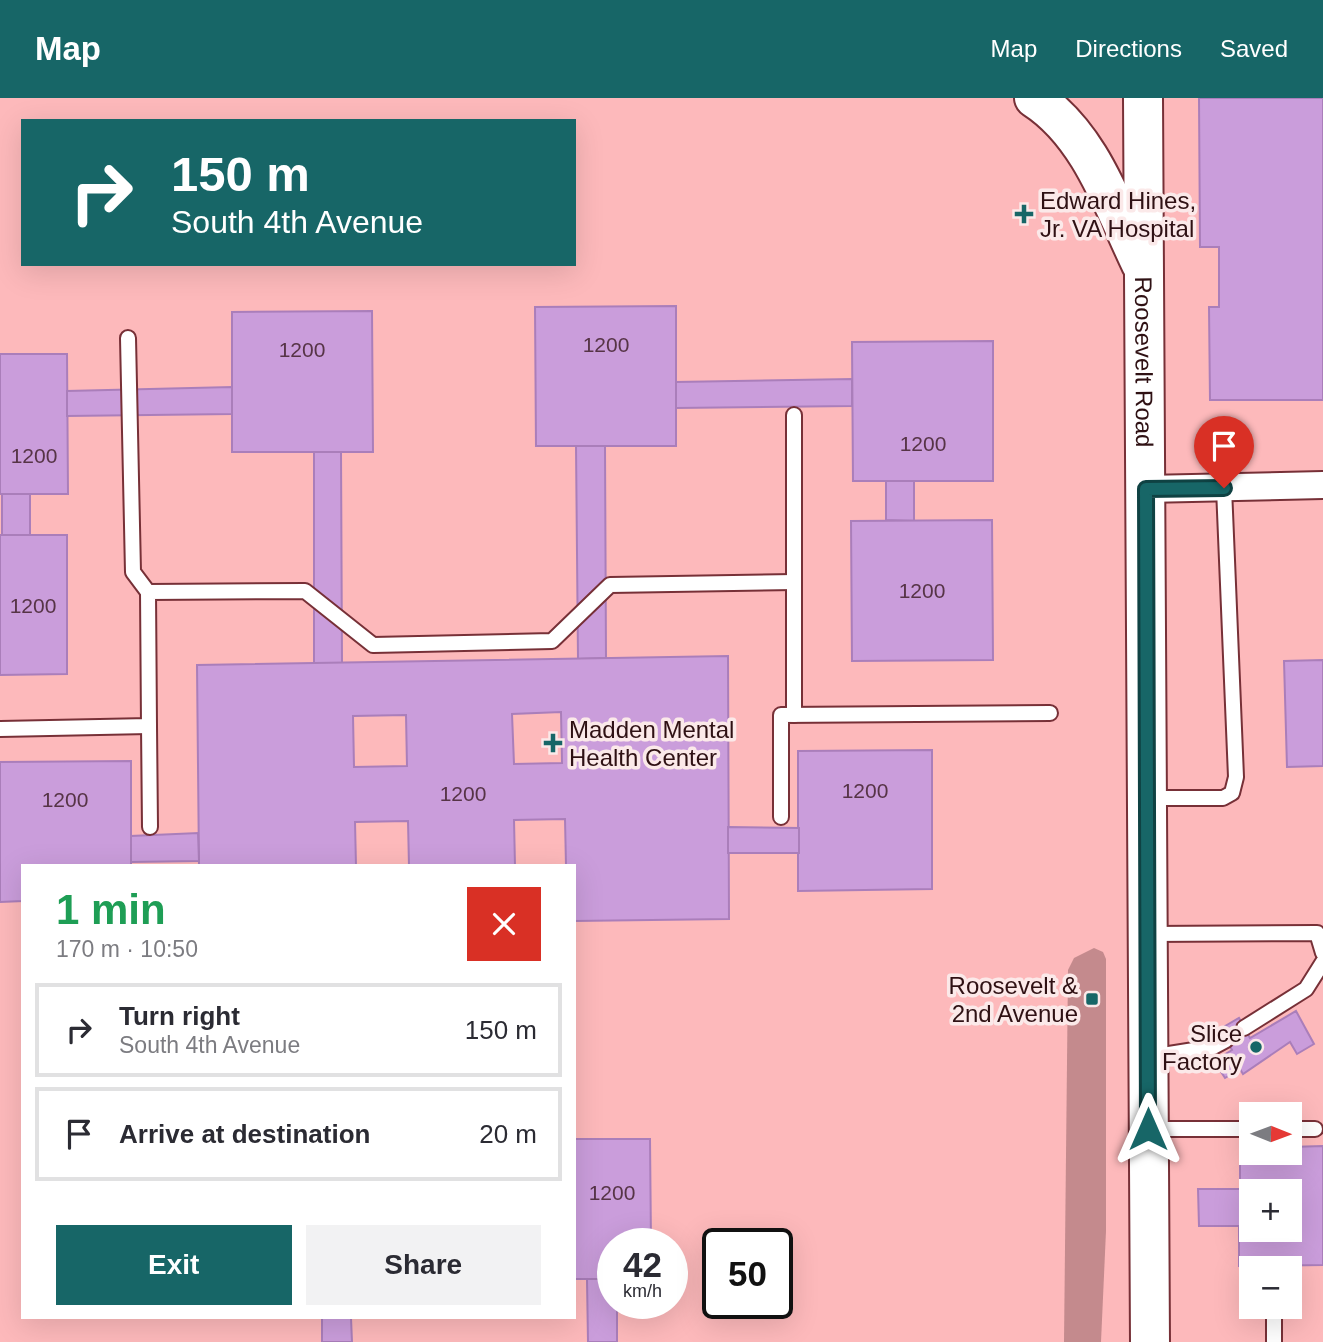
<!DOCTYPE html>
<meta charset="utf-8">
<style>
:root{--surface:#fff;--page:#f2f2f3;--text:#2b2b33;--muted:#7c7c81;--line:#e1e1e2;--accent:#176667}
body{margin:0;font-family:Arial,sans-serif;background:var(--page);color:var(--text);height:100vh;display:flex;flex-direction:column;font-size:26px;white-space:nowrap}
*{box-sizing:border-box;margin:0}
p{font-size:23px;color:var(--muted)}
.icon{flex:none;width:38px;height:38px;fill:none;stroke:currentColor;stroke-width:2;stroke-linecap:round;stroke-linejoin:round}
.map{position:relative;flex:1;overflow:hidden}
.details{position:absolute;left:21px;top:766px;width:555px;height:455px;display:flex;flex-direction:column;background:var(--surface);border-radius:0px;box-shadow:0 7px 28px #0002}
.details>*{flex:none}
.banner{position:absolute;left:21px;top:21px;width:555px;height:147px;border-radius:0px;box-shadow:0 7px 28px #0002;background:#176667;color:#fff;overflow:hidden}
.needle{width:46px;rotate:91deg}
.buttons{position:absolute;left:1239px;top:1004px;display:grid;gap:14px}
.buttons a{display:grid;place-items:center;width:63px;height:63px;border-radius:0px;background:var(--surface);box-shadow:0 7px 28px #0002;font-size:35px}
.speed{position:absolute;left:597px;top:1130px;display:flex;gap:14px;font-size:35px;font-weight:700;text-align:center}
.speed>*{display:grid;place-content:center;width:91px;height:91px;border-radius:50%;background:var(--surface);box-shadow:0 7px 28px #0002;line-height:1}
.speed small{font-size:18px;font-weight:400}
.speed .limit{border:4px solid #111;border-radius:10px;background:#fff;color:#111}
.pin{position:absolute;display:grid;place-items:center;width:60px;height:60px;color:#fff;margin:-72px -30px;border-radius:50% 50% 50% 0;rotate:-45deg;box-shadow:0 0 7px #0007}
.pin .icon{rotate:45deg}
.me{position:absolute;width:77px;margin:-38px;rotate:0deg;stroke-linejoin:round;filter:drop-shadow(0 0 5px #0008)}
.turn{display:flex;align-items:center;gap:24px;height:147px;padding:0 35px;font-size:32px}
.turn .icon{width:91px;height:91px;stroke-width:2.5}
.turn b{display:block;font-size:49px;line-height:60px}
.round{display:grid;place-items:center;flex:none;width:74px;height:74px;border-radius:0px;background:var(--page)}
.summary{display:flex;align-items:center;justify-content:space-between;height:119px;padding:0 35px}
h1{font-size:42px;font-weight:700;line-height:52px;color:#1e9e55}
.action{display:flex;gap:14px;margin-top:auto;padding:14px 35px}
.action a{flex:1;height:80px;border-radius:0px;background:var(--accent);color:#fff;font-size:28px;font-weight:700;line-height:80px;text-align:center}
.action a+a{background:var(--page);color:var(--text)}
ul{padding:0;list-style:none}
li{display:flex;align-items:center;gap:21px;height:94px;margin:0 14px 10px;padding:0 21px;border:4px solid var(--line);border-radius:0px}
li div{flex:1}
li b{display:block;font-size:26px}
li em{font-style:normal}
header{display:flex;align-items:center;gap:42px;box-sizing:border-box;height:98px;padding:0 35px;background:var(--accent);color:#fff}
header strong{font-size:33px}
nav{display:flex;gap:38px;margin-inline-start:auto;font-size:24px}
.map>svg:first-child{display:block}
</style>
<header>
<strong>Map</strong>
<nav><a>Map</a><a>Directions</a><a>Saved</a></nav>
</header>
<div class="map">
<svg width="1323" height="1244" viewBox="0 0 1323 1244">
<rect width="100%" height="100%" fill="#fdb9bb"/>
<path fill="#c48a8d" d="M1094,850L1103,854L1106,861V1133L1101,1244H1064L1068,872L1074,860Z"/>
<g fill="#ca9ddb" stroke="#aa7eba" stroke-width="2" fill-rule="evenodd">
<path d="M1199,0H1323V302H1210L1209,209H1219V149H1200Z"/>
<path d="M676,208V348H536L535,209Z"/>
<path d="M372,213L373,354H232V214Z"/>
<path d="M993,243V383H853L852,244Z"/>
<path d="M0,256H67L68,396H0Z"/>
<path d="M852,281V308L676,310V284Z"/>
<path d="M232,289V316L67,318V293Z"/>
<path d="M576,348H605L606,560L578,561Z"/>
<path d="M314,354H341L342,565H314Z"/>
<path d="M886,383H914V423L886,422Z"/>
<rect x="2" y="396" width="28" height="41"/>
<path d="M992,422L993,562L852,563L851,423Z"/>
<path d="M0,437H67V576L0,577Z"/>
<path d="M728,558L729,821L574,823V768H566L565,721L514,722L515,768H409L408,723L355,724L356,768H199L197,567ZM561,614L562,665L514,666L512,616ZM406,617L407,668L354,669L353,618Z"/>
<path d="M1323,562V668L1287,669L1284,563Z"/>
<path d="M932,652V791L798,793V653Z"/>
<path d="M131,663V768H23V803L0,804V664Z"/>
<path d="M728,729L799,730V755H728Z"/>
<path d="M198,735L199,763L131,764V738Z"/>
<path d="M1296,913L1314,946L1297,956L1290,944L1243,976L1240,971L1225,980L1214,963L1232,952L1220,931L1239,920L1250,940Z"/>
<path d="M574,1041H650L651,1146H612V1181H574Z"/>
<path d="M1323,1048V1167L1239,1168V1128H1199L1198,1091H1240V1049H1251V1055H1290V1049ZM1251,1094H1290V1132H1251Z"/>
<path d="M587,1181H612V1206H617V1244H588Z"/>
<path d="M322,1220H351L352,1244H322Z"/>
</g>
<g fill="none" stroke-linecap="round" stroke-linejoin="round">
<g stroke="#773037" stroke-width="18">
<g id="lane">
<path d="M128,240L133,474L148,494"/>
<path d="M794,317V617"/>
<path d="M149,628L150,729"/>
<path d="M0,631L149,628L148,494L305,493L373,547L552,543L610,487L794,484"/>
<path d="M1149,700H1223L1232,695L1236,679L1224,390"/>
<path d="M781,719V617L1050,615"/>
<path d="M1150,836L1317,835L1323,855"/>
<path d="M1244,930L1306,891L1323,864"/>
<path d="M1150,959L1213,949L1226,942"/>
<path d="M1151,1031H1251"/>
<path d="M1290,1031H1315"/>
<path d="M1274,1168V1171"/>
<path d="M1274,1209V1244"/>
</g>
</g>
<g stroke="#773037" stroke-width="30">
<path id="street" d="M1146,391L1323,387"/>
</g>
<g stroke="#773037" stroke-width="42">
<g id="secondary">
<path d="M1034,0C1090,36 1113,108 1141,166"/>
<path id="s1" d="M1143,0L1150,1244"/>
</g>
</g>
<use href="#lane" stroke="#fff" stroke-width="14"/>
<use href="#street" stroke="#fff" stroke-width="26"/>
<use href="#secondary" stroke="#fff" stroke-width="38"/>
</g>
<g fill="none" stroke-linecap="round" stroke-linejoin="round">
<g stroke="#0f4243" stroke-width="18">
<path id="route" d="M1148,1031L1146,391L1224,390"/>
</g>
<use href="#route" stroke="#176667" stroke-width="12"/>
</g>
<g fill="#176667" stroke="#fbe9e9" stroke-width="2.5">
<path d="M1020.5 105.5h7v7h7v7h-7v7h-7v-7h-7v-7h7z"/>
<path d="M549.5 634.5h7v7h7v7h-7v7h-7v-7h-7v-7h7z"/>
<rect x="1085" y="894" width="14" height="14" rx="3.5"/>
<circle cx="1256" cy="949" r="7"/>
</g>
<g text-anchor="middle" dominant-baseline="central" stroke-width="7" stroke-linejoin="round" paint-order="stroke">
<g font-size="21" fill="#563446">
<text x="606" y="246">1200</text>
<text x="302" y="251">1200</text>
<text x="923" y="345">1200</text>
<text x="34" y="357">1200</text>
<text x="922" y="492">1200</text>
<text x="33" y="507">1200</text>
<text x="865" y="692">1200</text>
<text x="463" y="695">1200</text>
<text x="65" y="701">1200</text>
<text x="612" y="1094">1200</text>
</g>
<g font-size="24" fill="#2f1114" stroke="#fbe9e9" text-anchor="start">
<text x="1040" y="102">Edward Hines,<tspan x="1040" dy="28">Jr. VA Hospital</tspan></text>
<text x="569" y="631">Madden Mental<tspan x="569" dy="28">Health Center</tspan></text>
<text x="1078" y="887" text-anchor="end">Roosevelt &amp;<tspan x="1078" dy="28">2nd Avenue</tspan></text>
<text x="1242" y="935" text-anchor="end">Slice<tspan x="1242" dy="28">Factory</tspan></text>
</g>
<g font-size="24" fill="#2f1114" stroke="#fbe9e9">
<text stroke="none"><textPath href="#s1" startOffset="264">Roosevelt Road</textPath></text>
</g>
</g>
</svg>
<div class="buttons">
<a><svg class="needle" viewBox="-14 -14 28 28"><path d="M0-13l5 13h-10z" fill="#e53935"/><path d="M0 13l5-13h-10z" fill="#7c7c81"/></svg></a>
<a>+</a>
<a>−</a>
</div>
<div class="speed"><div>42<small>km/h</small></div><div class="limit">50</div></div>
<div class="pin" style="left:1224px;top:390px;background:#d93025"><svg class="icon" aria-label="arrive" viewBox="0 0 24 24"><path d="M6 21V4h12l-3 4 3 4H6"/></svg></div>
<svg class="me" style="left:1148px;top:1031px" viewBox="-20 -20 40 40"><path d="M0-17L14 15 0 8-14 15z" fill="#176667" stroke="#fff" stroke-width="4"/></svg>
<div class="banner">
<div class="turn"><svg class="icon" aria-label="right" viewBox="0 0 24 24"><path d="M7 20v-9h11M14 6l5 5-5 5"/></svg><div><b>150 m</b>South 4th Avenue</div></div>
</div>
<section class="details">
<div class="summary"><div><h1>1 min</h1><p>170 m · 10:50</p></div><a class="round" style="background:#d93025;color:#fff"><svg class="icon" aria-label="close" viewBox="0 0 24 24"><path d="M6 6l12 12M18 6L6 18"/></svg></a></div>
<ul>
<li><svg class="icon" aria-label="right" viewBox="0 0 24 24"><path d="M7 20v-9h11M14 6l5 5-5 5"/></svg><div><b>Turn right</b><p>South 4th Avenue</p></div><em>150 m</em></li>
<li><svg class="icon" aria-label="arrive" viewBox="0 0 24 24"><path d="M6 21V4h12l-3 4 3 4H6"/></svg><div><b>Arrive at destination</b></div><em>20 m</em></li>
</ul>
<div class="action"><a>Exit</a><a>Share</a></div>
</section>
</div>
